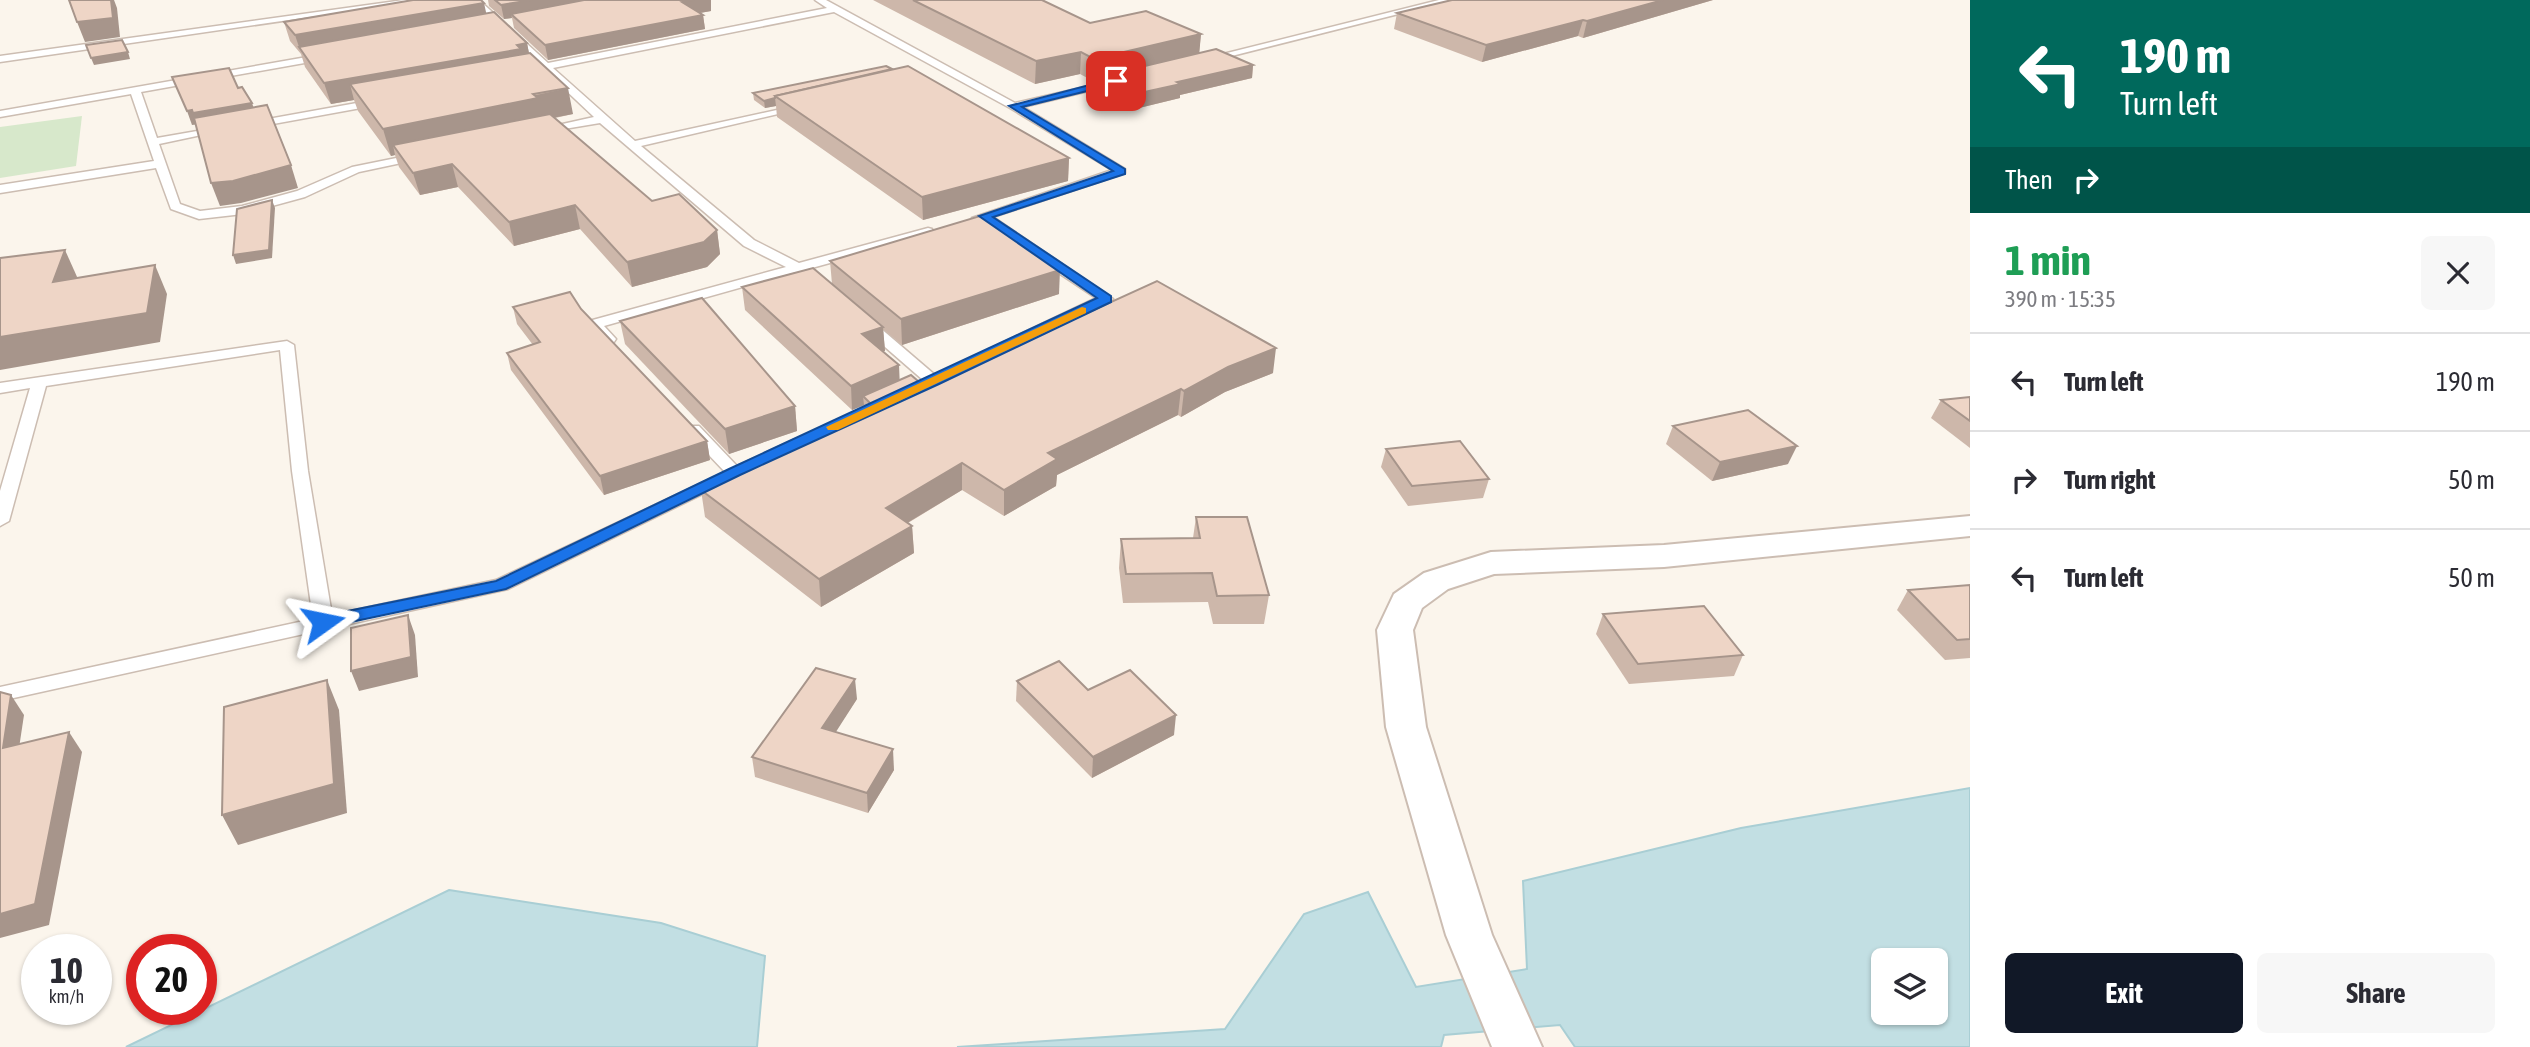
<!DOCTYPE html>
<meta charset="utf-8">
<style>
:root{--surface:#fff;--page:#f7f7f7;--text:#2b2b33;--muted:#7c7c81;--line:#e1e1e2;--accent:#111827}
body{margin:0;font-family:"Asap Condensed",sans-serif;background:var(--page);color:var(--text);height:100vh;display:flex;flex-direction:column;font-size:26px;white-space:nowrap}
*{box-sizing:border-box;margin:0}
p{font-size:23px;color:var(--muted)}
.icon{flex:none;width:38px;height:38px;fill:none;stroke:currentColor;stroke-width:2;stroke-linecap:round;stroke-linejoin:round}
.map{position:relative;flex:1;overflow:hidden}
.details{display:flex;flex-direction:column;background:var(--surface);width:560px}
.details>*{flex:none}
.banner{background:#00695c;color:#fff;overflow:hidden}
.tools{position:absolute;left:1871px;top:948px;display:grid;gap:14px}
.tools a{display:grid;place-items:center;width:77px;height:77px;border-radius:10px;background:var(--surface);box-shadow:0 2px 5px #0004;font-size:35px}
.speed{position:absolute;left:21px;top:934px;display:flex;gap:14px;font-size:35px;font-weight:700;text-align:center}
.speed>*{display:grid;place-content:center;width:91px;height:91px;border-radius:50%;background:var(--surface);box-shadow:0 2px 5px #0004;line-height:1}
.speed small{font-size:18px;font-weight:400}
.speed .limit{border:10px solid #d22;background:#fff;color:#111}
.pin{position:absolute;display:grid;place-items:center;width:60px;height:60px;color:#fff;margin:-30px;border-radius:14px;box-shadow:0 4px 10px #0006}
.me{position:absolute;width:77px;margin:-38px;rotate:78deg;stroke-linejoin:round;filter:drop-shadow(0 0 5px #0008)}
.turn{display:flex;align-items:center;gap:24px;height:147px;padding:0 35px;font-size:32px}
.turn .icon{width:91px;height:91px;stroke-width:2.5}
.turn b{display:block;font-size:49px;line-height:60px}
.then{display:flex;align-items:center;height:66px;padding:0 35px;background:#0003;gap:14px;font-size:26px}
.round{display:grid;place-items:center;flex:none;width:74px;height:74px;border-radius:10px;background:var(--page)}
.head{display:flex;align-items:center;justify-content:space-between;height:119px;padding:0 35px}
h1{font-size:42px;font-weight:700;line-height:52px;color:#1e9e55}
.button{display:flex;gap:14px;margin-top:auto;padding:14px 35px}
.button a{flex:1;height:80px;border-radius:10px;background:var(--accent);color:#fff;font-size:28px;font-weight:700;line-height:80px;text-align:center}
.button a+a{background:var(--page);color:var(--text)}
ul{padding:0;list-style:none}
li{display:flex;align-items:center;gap:21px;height:98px;padding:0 35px;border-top:2px solid var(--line)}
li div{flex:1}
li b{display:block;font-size:26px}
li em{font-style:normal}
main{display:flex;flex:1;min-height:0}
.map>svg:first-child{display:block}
</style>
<main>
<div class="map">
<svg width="1970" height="1047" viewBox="0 0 1970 1047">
<rect width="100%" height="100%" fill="#fbf5ec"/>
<path fill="#d7e8cb" d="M82,116L76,166L0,178V127Z"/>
<g fill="#c2dfe3" stroke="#a9ced4" stroke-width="2" fill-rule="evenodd">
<path d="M1970,788V1047H1575L1560,1025L1444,1035L1441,1047H957L1225,1029L1304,914L1368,892L1416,987L1527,969L1523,881L1741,828ZM1883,961H1936V1013H1883Z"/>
<path d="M449,890L661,923L765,956L757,1047H126Z"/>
</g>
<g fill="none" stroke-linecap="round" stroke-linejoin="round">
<g stroke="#ccbdb2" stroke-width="3">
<g id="lane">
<path d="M404,0H427L0,62V56Z"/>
<path d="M470,0H479L548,63L827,8L815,0H826L1015,103L1133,76V80L1023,107L1125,169V173L993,217L1113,299L939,385L909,398H899L896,395L899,392L923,380L862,327V321H872L935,375L1096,298L981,221L972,218L1112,170L1010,108L834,12L553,68L635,141L804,104V108L641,146L754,240L799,263L928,228L932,229V235L808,269L807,273L796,272L604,326L616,339L614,342H604L589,327V321L786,267L744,246L600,123L540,133V129L594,117Z"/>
<path d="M1439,0H1454L1208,62L1203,59Z"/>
<path d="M324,54L327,55V59L141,92L157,138L220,127L225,130L159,144L180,204L200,211L242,206L297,191L352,167L421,153L425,154V158L359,172L305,197L243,214L199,219L171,209L156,168L0,193V185L154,161L131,94L0,117V111Z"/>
<path d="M379,99L384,102L383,104L251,128L246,125L251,122Z"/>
<path d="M287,341L294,345L308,471L332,615L496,580L725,472L687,432L685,429L687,426H699L737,466L793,440L799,438L807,443L508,589L0,701V687L313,619L292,471L280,350L46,386L9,521L0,526V491L30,388L0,393V383Z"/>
</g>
</g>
<g stroke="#ccbdb2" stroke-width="4">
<path id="street" d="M1970,516V536L1664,567L1494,574L1448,589L1422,608L1413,630L1426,727L1492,935L1542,1047H1492L1446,935L1386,727L1377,630L1394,594L1424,573L1491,552L1664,545Z"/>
</g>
<use href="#lane" fill="#fff" fill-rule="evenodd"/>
<use href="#street" fill="#fff" fill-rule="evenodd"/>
</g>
<g fill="#cdb7aa">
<path d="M488,0H711V11L699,13L703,15L705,29L548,60L514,28L512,18L504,19L489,6Z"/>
<path d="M873,0H1042L1090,23L1201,34L1199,53L1253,65L1252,78L1180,95V98L1139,108L1106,89L1107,78L1093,81L1080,74L1035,84Z"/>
<path d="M1452,0H1713L1583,38L1578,36L1482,62L1394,29L1397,13Z"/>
<path d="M284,22L527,43L529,54L573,114L555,118L652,201L717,230L720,254L707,267L632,287L580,229L514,246L458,187L420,195L399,167L395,155L391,156L358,111L354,100L331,104L305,67L301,54L290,41Z"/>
<path d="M886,66L1069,158L1068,181L923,220L777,117L776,106L765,108L754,100L753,93Z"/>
<path d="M830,261L1059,294L902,345L883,329L885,351H883L899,380L925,387L1273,373L1225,392L1181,417L1178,415L1057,475L1056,486L1004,516L962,490L908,523L912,526L914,553L821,607L705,517L701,490L864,410V405L852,410L745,310L742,287L832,284Z"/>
<path d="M513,307L581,309L707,441L710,460L604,495L511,370L507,353L533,345L517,324Z"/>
<path d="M620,321L795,406L797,431L729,454L625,344Z"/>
<path d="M1970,397V448L1931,418L1941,400Z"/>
<path d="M1673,426L1788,464L1712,481L1666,444Z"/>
<path d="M1386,449L1489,479L1483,498L1408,506L1381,467Z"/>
<path d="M1196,517L1269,595L1264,624H1213L1208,602L1123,603L1119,568L1121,539L1193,538Z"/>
<path d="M1970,585V658L1945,660L1897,610L1908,590Z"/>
<path d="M1603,614L1743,655L1734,676L1629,684L1596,634Z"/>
<path d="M1017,681L1088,690L1174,735L1092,778L1016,701Z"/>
<path d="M857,699L835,732L894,770L868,813L755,777L752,757Z"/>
</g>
<g fill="#a7958b">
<path d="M111,0H114L117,8L120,37L85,42L77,22Z"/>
<path d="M532,0H609L511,14L512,18L504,19L501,5Z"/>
<path d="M694,0H711V11L684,16L682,2Z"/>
<path d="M1663,0H1713L1583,38L1587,21Z"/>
<path d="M484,3L488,21L299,47L295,35Z"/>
<path d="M703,15L705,29L548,60L545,45Z"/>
<path d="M1583,20L1578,36L1482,62L1486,45Z"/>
<path d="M1201,34L1199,56L1107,75V78L1093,81L1094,59Z"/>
<path d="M527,43L531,63L350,84L354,100L331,104L324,83Z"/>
<path d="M128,52L130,59L94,65L91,58Z"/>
<path d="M1081,52L1080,74L1035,84L1036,61Z"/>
<path d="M1253,65L1252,78L1180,95V98L1139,108L1140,93L1177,82Z"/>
<path d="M568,88L573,114L542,120L393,145L395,155L391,156L383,129Z"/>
<path d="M775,98L776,106L765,108L764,101Z"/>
<path d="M252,103L257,117L192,125L187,111Z"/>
<path d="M1069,158L1068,181L923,220L922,197Z"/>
<path d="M452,164L458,187L420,195L413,173Z"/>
<path d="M291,165L298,188L241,203L220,206L211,183Z"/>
<path d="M272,200L275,208L272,258L236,264L233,255Z"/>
<path d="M575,205L580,229L514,246L509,222Z"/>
<path d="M717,230L720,254L707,267L632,287L627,262Z"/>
<path d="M65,250L78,279L53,282Z"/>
<path d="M155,265L167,294L160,342L0,370V337Z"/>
<path d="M1060,270L1059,294L902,345L901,319Z"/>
<path d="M883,327L885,351L864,357L862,334Z"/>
<path d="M1276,348L1273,373L1225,392L1181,417L1184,391L1228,367Z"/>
<path d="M899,365L900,389L863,396L864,405L852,410L851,386Z"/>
<path d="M1181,389L1178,415L1057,475L1056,486L1004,516V490L1048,453Z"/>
<path d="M795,406L797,431L729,454L725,429Z"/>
<path d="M707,441L710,460L604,495L600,476Z"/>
<path d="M1797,446L1788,464L1712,481L1720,462Z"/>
<path d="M962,463V490L887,535L886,508Z"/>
<path d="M912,526L914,553L821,607L819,579Z"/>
<path d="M408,615L415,635L418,677L359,691L351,671Z"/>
<path d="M855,679L857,699L825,749L822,728Z"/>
<path d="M327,680L339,710L347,813L238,845L222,815Z"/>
<path d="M11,695L24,715L16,768L3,748Z"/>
<path d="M1176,715L1174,735L1092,778L1093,757Z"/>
<path d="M69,732L82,752L49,925L0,938V914Z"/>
<path d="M893,749L894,770L868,813L867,793Z"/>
</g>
<g fill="#eed5c6" stroke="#a7958b" stroke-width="2">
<path d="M69,0H111L113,18L77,22Z"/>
<path d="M413,0H481L484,3L295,35L284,22Z"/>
<path d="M495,0H532L501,5Z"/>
<path d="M584,0H694L682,2L703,15L545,45L511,14Z"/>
<path d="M913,0H1042L1090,23L1146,11L1201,34L1094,59L1081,52L1036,61Z"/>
<path d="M1452,0H1663L1587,21L1583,20L1486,45L1397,13Z"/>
<path d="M494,12L527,43L517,45L521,49L324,83L299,47Z"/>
<path d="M122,40L128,52L91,58L86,45Z"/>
<path d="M1216,49L1253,65L1177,82L1181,84L1140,93L1107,75Z"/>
<path d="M530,53L568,88L533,94L538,98L383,129L350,84Z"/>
<path d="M886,66L892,69L775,96V98L764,101L753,93Z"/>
<path d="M908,66L1069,158L922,197L775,96Z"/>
<path d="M229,68L238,88L242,87L252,103L193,113L192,110L187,111L172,77Z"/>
<path d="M267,105L291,165L233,181L211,183L194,118Z"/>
<path d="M550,114L652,201L679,194L717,230L704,242L627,262L575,205L509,222L452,164L413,173L393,145Z"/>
<path d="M272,200L269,250L233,255L237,209Z"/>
<path d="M980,216L1060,270L901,319L830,261Z"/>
<path d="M65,250L53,282L155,265L147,313L0,337V258Z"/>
<path d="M813,268L883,327L862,334L899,365L851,386L742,287Z"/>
<path d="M1157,281L1276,348L1228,367L1184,391L1181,389L1048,453L1057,459L1004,490L962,463L886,508L912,526L819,579L701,490L873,406L863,396L911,375L925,387Z"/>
<path d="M570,292L581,309L707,441L600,476L507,353L540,342L513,307Z"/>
<path d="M702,298L795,406L725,429L620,321Z"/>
<path d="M1970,397V421L1941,400Z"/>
<path d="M1748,410L1797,446L1720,462L1673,426Z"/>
<path d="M1460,441L1489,479L1412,486L1386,449Z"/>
<path d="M1196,517H1247L1269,595L1217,596L1212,573L1126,574L1121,539L1200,538Z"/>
<path d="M1970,585V639L1957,640L1908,590Z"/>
<path d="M1704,606L1743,655L1638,664L1603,614Z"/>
<path d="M408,615L411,657L351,671V628Z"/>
<path d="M1059,661L1088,690L1130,670L1176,715L1093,757L1017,681Z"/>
<path d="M816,668L855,679L822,728L893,749L867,793L752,757Z"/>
<path d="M327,680L334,784L222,815L224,707Z"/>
<path d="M0,692L11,695L3,748L69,732L35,904L0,914Z"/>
</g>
<path fill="#1a73e8" stroke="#114b97" stroke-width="2" d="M1116,78L1120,79V83L1022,107L1125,169V174L993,217L1111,296V302L939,384L740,475L506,589L323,628L317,626L315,622L323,616L496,581L729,469L1097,298L979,216L1113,171L1009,106Z"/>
<path fill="#f59e0b" d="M1082,307L1086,308V313L838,430H828L826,427Z"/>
</svg>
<div class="tools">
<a><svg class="icon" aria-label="layers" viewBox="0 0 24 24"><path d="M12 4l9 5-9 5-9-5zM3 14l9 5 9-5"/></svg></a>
</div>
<div class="speed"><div>10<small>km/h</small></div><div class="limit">20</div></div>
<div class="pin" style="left:1116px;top:81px;background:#d93025"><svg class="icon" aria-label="arrive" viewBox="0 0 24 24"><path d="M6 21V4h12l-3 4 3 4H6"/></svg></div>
<svg class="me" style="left:323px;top:622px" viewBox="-20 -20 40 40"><path d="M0-17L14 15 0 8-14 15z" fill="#1a73e8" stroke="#fff" stroke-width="4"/></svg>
</div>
<section class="details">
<div class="banner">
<div class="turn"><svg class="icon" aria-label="left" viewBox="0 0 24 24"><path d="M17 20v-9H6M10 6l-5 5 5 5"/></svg><div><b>190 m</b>Turn left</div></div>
<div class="then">Then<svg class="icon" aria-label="right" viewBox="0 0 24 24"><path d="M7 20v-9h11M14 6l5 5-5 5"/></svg></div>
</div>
<div class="head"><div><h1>1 min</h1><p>390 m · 15:35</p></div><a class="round"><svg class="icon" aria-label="close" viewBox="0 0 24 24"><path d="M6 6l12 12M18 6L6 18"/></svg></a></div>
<ul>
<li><svg class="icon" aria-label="left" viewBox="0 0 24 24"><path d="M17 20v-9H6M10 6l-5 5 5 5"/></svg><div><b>Turn left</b></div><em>190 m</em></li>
<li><svg class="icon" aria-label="right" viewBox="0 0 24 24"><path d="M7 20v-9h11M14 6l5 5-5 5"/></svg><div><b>Turn right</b></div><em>50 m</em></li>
<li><svg class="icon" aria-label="left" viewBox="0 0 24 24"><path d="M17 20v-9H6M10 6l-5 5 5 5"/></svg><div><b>Turn left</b></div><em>50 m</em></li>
</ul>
<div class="button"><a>Exit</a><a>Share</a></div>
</section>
</main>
